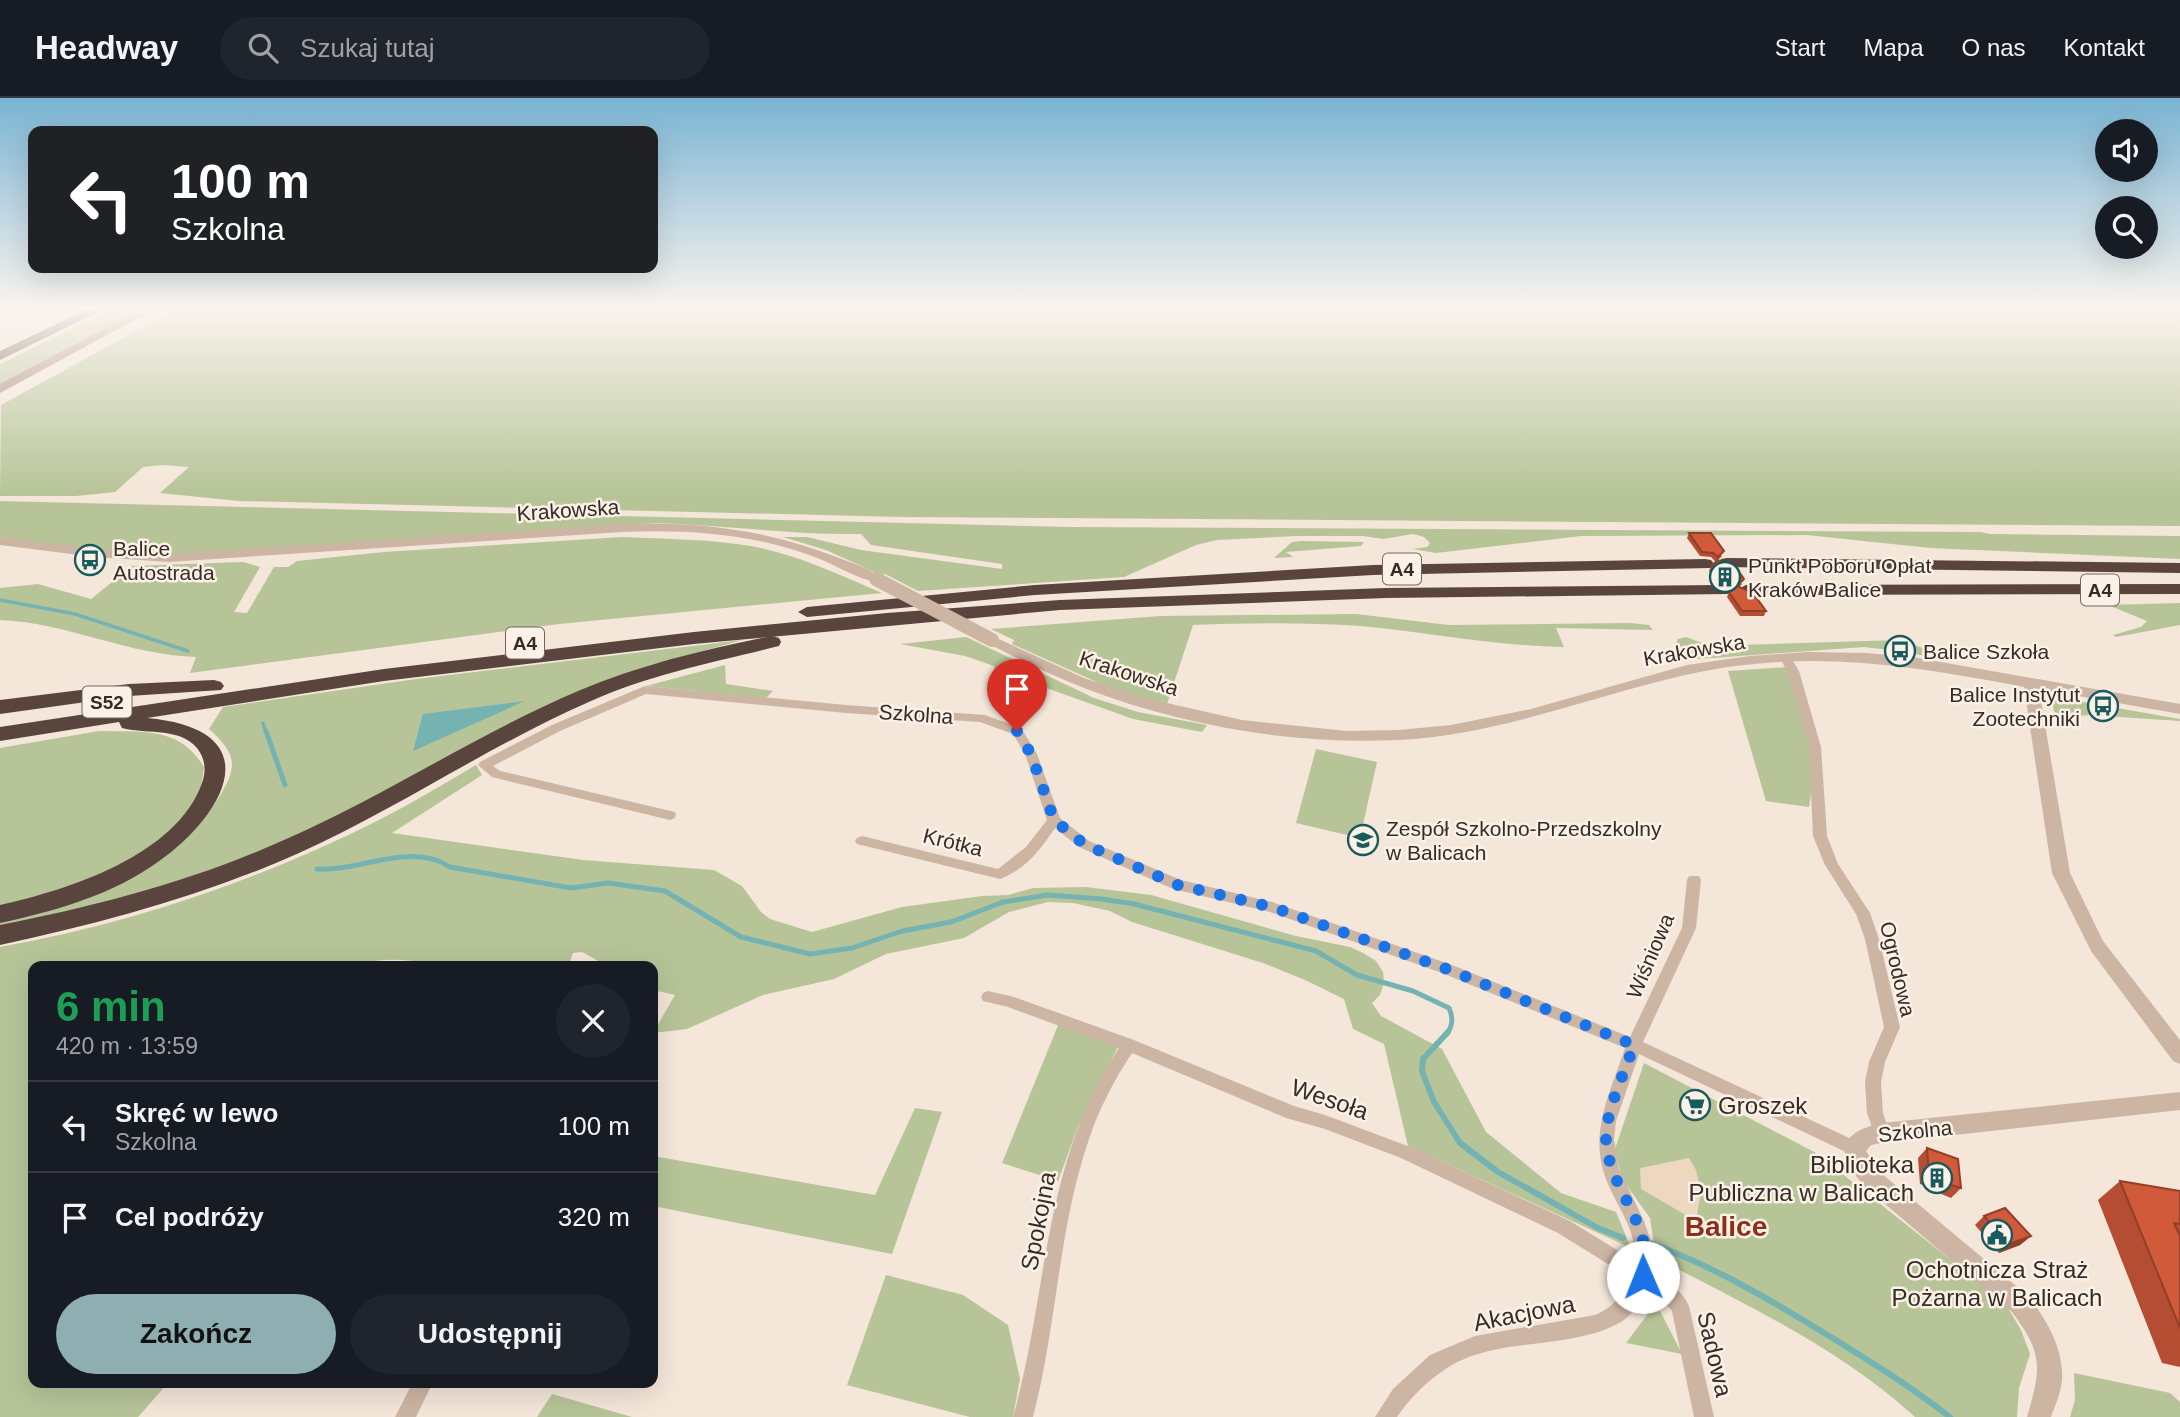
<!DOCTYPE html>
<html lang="pl">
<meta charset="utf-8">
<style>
:root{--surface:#171b24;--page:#20242c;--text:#f1f3f6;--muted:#9ea1a6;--line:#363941;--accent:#8faeb1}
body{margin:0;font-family:Arial,sans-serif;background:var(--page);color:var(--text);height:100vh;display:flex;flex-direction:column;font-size:26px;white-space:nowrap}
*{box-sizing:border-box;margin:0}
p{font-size:23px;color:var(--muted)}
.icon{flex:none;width:38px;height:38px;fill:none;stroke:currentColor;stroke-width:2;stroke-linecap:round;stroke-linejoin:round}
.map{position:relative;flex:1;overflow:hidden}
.details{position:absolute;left:28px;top:863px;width:630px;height:427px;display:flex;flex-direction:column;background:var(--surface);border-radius:14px;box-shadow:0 7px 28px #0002}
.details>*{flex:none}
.top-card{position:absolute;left:28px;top:28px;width:630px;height:147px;border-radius:14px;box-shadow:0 7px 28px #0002;background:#202124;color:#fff;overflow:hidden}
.fabs{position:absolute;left:2095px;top:21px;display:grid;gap:14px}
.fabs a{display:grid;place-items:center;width:63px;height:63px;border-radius:50%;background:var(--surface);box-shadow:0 7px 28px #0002;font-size:35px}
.pin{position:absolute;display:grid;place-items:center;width:60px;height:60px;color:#fff;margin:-72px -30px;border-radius:50% 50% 50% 0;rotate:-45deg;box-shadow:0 0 7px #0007}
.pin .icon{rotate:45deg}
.me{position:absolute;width:77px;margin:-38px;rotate:359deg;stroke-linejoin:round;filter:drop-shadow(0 0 5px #0008)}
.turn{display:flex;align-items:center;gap:24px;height:147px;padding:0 28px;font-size:32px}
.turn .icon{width:91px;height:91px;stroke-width:2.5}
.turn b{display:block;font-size:49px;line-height:60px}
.round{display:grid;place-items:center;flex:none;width:74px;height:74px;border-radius:37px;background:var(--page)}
.headline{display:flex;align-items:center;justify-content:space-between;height:119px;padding:0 28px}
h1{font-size:42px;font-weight:800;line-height:52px;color:#1e9e55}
.button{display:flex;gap:14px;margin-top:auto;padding:14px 28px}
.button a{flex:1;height:80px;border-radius:42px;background:var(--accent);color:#111;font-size:28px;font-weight:800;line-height:80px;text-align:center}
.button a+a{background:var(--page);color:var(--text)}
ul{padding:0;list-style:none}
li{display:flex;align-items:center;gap:21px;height:91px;padding:0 28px;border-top:2px solid var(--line)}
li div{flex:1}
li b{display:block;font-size:26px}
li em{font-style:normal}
header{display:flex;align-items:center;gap:42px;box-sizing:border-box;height:98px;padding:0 35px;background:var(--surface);border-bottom:2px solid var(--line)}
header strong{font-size:33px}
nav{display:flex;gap:38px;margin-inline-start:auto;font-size:24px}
.search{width:490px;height:63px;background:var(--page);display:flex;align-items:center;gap:18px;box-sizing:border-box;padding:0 24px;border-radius:38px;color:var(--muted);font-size:26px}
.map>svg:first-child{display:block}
</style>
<header>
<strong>Headway</strong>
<div class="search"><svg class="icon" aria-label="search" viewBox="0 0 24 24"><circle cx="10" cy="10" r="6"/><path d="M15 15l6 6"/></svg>Szukaj tutaj</div>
<nav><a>Start</a><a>Mapa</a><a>O nas</a><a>Kontakt</a></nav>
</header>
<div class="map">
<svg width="2180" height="1319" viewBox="0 0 2180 1319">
<rect width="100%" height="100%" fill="#f4e6d9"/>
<g fill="#b7c498">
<path d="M113,211H144L0,288V266Z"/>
<path d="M176,211H2180V428L902,419L239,403L160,395L189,369L163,367L143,369L115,394L76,398H0L1,307Z"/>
<path d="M0,403L1070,429L1981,434L1990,436L2180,438V461L1930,450L1807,437L1581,438L1436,455L1413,451L1427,449L1430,445L1424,439L1413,436L1383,441L1363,438H1297L1217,442L1196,447L1124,479L918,493L885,476L881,477L826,452L783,439H807L861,452L1002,471V466L871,447L861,436C792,437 725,427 656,425L175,457L72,450L0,439Z"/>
<path d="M622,439C665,441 708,441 751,448C796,456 840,477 882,495L559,526L190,575L196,559C128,557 69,525 0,522V490L38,486L91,501L132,468L243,464L260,469L234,514L247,515L274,469H288L297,463L384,454Z"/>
<path d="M1292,444L1301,443L1364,444L1361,448L1286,454L1293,459L1274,460Z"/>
<path d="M2180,505V527L2116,539L2113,537L2141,529L2147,523L2108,507Z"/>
<path d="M1356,516L1449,527L1630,525L1649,527L1653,532L1556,530L1564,549C1495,548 1428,534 1360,528C1304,524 1249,525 1193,527L1167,606L1119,594L1012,546L1014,542L991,531L1160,518Z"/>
<path d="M966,539L1094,600L1138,614L1207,627L1202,634L1133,621L1027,583L1020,594L999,591L994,568L965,558L900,546Z"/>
<path d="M1686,539L1710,548L1900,542L1946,558L1947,563L1907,554L1864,549L1699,561L1686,558L1676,546L1678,541Z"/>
<path d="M743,542L648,568L288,744L127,802L0,830V824C85,794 167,780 219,699C239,667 236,656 209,631L223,609L416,581Z"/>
<path d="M725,567L726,586L773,593L766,600L646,588Z"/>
<path d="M1789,569L1813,659V685L1809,709L1766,703L1728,573Z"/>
<path d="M2054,599L2180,621V623L2089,617L2056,620L2051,602Z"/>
<path d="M99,633C143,634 179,628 204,669L200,698L186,720L157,745L110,775L0,810V650Z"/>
<path d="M1316,651L1377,664L1360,740L1296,725Z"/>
<path d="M476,667L482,677L392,735L583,762L714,772L742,788L761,814L770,821L812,834L902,809L982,798L1008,797L1033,790L1086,789L1151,797L1296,838L1350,849L1363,855L1376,863L1383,874L1384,885L1380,897L1372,905L1381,918L1442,951L1486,1034L1561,1095L1616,1114L1631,1150L1408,1048L1384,946L1353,931L1344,901L1305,882L1263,865L1132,824L1110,813L1073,805L1048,804L1009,814L964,840L886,856L834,881L763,897L687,931L653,935L675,897L653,892V868H607L582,854L573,855L568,868H482L472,865L469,868C431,868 400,856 363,865L361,868H33V1284L168,1285L138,1319H0V849C130,826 260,782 379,722C412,705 444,686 476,667Z"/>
<path d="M1059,925L1118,949L1078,1029L1058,1083L1002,1065Z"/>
<path d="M1644,965L1816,1055L1980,1185L1999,1195L2021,1232L2030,1256L2019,1290L2017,1319H1915C1841,1251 1745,1206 1656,1160L1650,1120L1622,1081L1615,1051Z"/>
<path d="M915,1010L942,1014L892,1156L653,1108V1058L875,1097Z"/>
<path d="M886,1177L963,1197L1008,1227L1020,1281L1013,1319H970L847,1287Z"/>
<path d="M1656,1205L1682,1256L1626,1245Z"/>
<path d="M2074,1275L2170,1295L2180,1304V1319H2070L2075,1302Z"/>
<path d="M552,1296L632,1319H537Z"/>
</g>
<path fill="#edd7bf" d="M1689,1060L1696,1072L1701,1093L1696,1123L1641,1091L1640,1070Z"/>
<path fill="#75b3b3" d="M525,603L413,653L423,616Z"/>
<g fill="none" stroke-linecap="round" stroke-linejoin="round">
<g stroke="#75b3b3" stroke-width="3.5">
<path d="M0,502L75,516L188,553"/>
<path d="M263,625L266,635"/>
</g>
<g stroke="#75b3b3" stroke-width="5">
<path d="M266,633L285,687"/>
<path d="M317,771C359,774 411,743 450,769L571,790L608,785L665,793L741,839L810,856L852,850L902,833L951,824L1003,804L1048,797L1101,801L1134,806L1316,853L1357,877L1413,893L1449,910C1453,919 1453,929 1446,936"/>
</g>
<g stroke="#75b3b3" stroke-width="6">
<path d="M1448,934L1423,961L1422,973L1434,1004L1460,1045L1498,1074L1598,1130L1623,1140"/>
<path d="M1650,1145C1713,1168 1769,1201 1826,1236C1868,1262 1910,1288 1950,1319"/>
</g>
<g fill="#cdb5a4" fill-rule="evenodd">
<path d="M1786,557L1790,558L1799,573L1821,649L1827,738L1838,766L1870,815L1879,841L1900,929L1885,964L1881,984L1883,1015L1890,1035L1888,1040L1882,1042L1876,1040L1867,1015L1865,984L1869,964L1884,929L1865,841L1856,816L1825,767L1813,738L1809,649L1787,573L1780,560Z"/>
<path d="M645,588L846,607L985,617L1021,630L1037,656L1060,720L1089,743L1181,782L1272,804L1452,867L1630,939L1682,830L1687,782L1689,778H1699L1701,782L1696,830L1643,944L1860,1045L1862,1050L1860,1055L1854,1058L1848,1055L1639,956L1616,1023L1614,1041L1619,1071L1644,1123L1654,1152L1652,1174C1667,1183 1682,1192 1689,1208L1714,1319H1694L1672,1213L1659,1198L1646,1191C1640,1203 1633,1217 1621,1224C1580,1248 1519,1242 1475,1257C1443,1267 1416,1292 1397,1319H1375L1393,1291L1430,1257L1475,1238L1595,1217C1613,1209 1622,1199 1632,1181L1558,1135L1401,1060L1325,1031L1286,1020L1132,955C1114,982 1099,1011 1089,1041C1058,1131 1057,1228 1033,1319H1013C1049,1191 1042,1065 1119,950L1008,909L983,903L981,899L983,895L988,893L1014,899L1134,942L1294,1008L1325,1017L1413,1050L1570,1123L1635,1163C1638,1130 1611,1102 1603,1072C1591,1029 1612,990 1625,950L1442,875L1270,814L1173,791L1079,749L1055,730C1041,751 1025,772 1000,781L857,746L855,743L857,740L862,738L998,771L1026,749L1047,722L1025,656L1013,636L980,624L846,615L646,596L560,633L493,668L500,673L675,714L676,717L675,720L670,722L496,680L492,679L478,667L480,664L552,627Z"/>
<path d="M413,1284H433L416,1319H395Z"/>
</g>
<g fill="#cdb5a4" fill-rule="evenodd">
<path d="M622,426C698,423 769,432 839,460C853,465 872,471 883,481L881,484C867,486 835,467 820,461C757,436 690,431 622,434L169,464L95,459L0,447V439L95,451L169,456Z"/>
<path d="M992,538L1084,580L1145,600L1242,622L1347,633L1399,632L1451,627L1531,611L1687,567L1750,558L1808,554L1866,555L1912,559L2180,606V616L2039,591L2070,775L2103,843L2180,942V966L2173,963L2091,853L2052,775L2024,589C1907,567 1804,550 1685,577C1589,599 1498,637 1399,642C1293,647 1183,628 1084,590C1051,577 1019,561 987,545L985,542L987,539Z"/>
<path d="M2180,994V1012L1882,1045L1871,1047L1866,1053L1881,1075L2027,1197C2046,1220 2064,1251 2062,1282C2061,1295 2055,1307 2051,1319H2027C2041,1271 2044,1255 2011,1213L1865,1089L1851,1072L1843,1050C1851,1033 1865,1029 1882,1025Z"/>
</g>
<path fill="#a18475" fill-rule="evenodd" d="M142,211H155L0,295V286Z"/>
<g fill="#59453d" fill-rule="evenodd">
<path d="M88,211H104L0,262V253Z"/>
<path d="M1727,460L2180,465V475L1721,469L1718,465L1721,461Z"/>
<path d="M1705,461L1711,462L1714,466L1711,470L1373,477L1035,497L807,519L798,514L807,509L1035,487L1373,467Z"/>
<path d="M2180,486V496L1746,497L1737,492L1746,487Z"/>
<path d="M1722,487L1731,492L1728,496L1386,500L1060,512L694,546L384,583L147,620C277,632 222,723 149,770C105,799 51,814 0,825V807C68,792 177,757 202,685C207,671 205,657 193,646C175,630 144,636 122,630L119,624L0,643V629L384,571L694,534L887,515L1060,502L1386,490Z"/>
<path d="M772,538L779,540L781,544L779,548C715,564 651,576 591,603C490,647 399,710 299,755C203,798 102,825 0,847V827C97,808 193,783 284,742C385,698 477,636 578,593C640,567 706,551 772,538Z"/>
<path d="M214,582L221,584L224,588L221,592L129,598L0,616V602L129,586Z"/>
</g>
<path stroke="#cdb5a4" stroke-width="14" d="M876,481L992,542"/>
</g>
<g fill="#b44d32">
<path d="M1689,435L1722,458L1716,464L1711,459L1700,458L1687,440Z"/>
<path d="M1711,468L1742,486L1739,489L1766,513L1764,518H1740L1727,499L1729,494L1732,490L1723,485L1717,484L1709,473Z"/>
<path d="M1927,1050L1961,1090L1951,1100L1939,1095L1938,1092L1920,1086L1918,1060Z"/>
<path d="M2120,1083L2180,1093V1269L2162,1265L2098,1102Z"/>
<path d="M1984,1118L2031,1138L2020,1147L1999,1155L1975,1127Z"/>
</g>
<path fill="#923f29" d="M2031,1138L2020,1147L1999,1155L2009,1146Z"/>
<g fill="#d15a3a" stroke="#923f29" stroke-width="2">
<path d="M1689,435H1711L1724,453L1718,459L1713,455L1702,454Z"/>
<path d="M1718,462L1723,467H1734L1744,481L1737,488L1753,495L1766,513H1742L1729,494L1736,487L1725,480H1719L1711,468Z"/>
<path d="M1927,1050L1958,1061L1961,1090L1948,1086V1083L1929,1077Z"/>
<path d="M2120,1083L2180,1093V1126L2174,1125L2180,1138V1230Z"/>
<path d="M2005,1110L2031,1138L2009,1146L1984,1118Z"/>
</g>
<linearGradient id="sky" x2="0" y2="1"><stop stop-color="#7ab4d3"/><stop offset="0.53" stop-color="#faf4ee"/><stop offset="1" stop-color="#faf4ee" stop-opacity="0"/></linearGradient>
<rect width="2180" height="396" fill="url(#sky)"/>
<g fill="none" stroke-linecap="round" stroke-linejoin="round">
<path stroke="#1a73e8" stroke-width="12" stroke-dasharray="0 21.6" d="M1017,633L1031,656L1054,722L1084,746L1178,787L1272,809L1447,871L1634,947C1625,974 1606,1012 1606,1040C1607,1082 1639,1112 1645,1152C1646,1160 1643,1170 1643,1179"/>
</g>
<defs>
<g id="bus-ring" transform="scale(1.575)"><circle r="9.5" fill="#fbf1e6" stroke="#185a5d" stroke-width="1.5"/><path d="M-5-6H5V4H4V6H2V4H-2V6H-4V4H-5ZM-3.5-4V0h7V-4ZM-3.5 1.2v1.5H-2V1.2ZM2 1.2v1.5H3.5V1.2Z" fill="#185a5d"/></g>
<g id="building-ring" transform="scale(1.575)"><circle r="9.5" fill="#fbf1e6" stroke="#185a5d" stroke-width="1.5"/><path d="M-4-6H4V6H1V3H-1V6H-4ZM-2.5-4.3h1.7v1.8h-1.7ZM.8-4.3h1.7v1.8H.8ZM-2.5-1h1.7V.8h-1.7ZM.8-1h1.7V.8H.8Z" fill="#185a5d"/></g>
<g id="school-ring" transform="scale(1.575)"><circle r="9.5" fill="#fbf1e6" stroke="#185a5d" stroke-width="1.5"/><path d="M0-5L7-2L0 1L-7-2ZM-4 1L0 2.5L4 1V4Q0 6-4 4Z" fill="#185a5d"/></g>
<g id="supermarket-ring" transform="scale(1.575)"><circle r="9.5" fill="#fbf1e6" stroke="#185a5d" stroke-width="1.5"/><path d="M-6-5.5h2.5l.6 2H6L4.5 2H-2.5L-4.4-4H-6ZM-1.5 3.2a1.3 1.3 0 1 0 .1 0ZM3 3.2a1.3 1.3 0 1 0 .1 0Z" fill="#185a5d"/></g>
<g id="civic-ring" transform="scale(1.575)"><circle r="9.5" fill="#fbf1e6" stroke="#185a5d" stroke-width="1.5"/><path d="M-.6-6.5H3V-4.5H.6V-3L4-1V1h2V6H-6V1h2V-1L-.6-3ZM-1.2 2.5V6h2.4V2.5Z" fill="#185a5d"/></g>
</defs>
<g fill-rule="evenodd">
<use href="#bus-ring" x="90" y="462"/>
<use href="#building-ring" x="1725" y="479"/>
<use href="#bus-ring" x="1900" y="553"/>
<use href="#bus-ring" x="2103" y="608"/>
<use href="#school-ring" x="1363" y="742"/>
<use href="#supermarket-ring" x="1695" y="1007"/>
<use href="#building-ring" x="1937" y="1080"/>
<use href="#civic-ring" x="1997" y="1137"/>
</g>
<g text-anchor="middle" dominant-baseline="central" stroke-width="5" stroke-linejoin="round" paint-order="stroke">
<g fill="#fbf1e6" stroke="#726660" stroke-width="2">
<rect x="1383" y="455.5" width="38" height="31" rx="5"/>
<rect x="2081" y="476.5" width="38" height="31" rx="5"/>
<rect x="506" y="529.5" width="38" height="31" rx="5"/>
<rect x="82.5" y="588.5" width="49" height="31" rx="5"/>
</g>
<g font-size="19" font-weight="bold" fill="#372b26">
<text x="1402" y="471">A4</text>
<text x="2100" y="492">A4</text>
<text x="525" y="545">A4</text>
<text x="107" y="604">S52</text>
</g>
<g font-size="21" fill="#372b26" stroke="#fbf1e6">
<text transform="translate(568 412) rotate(-4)">Krakowska</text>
<text transform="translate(1694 552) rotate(-10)">Krakowska</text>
<text transform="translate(1129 575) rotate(18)">Krakowska</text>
<text transform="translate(916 616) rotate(4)">Szkolna</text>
<text transform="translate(953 744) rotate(14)">Krótka</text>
<text transform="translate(1650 858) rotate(-67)">Wiśniowa</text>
<text transform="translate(1898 871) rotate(77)">Ogrodowa</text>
<text transform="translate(1915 1033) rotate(-6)">Szkolna</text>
</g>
<g font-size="21" fill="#372b26" stroke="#fbf1e6" text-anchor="start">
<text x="113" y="450">Balice<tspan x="113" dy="24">Autostrada</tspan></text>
<text x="1748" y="467">Punkt Poboru Opłat<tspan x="1748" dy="24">Kraków Balice</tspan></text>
<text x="1923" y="553">Balice Szkoła</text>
<text x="2080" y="596" text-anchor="end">Balice Instytut<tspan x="2080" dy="24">Zootechniki</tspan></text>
<text x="1386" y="730">Zespół Szkolno-Przedszkolny<tspan x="1386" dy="24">w Balicach</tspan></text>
</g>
<g font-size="24" fill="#372b26" stroke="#fbf1e6">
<text transform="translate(1330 1001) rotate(19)">Wesoła</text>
<text transform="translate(1038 1123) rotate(-79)">Spokojna</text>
<text transform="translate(1524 1215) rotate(-11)">Akacjowa</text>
<text transform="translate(1715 1256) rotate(77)">Sadowa</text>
</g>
<g font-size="24" fill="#372b26" stroke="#fbf1e6" text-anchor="start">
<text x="1718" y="1007">Groszek</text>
<text x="1914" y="1066" text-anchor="end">Biblioteka<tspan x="1914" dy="28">Publiczna w Balicach</tspan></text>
<text x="1997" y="1171" text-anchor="middle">Ochotnicza Straż<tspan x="1997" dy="28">Pożarna w Balicach</tspan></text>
</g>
<g font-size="28" font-weight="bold" fill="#8e3018" stroke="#fbf1e6">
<text x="1726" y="1128">Balice</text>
</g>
</g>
</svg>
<div class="fabs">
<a><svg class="icon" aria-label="sound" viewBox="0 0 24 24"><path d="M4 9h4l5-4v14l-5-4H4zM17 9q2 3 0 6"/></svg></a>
<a><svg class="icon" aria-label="search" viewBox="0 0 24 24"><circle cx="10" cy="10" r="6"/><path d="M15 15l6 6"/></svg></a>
</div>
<div class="pin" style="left:1017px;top:633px;background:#d93025"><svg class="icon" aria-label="arrive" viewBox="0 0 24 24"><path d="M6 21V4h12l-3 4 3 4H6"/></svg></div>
<svg class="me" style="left:1643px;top:1179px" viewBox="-20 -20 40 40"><circle r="19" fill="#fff"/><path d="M0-13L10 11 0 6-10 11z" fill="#1a73e8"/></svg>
<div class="top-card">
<div class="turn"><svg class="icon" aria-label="left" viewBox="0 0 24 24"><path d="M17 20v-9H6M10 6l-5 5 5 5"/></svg><div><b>100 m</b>Szkolna</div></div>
</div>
<section class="details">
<div class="headline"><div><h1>6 min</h1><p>420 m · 13:59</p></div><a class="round"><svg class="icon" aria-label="close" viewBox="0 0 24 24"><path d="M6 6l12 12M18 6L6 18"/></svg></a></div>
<ul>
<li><svg class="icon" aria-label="left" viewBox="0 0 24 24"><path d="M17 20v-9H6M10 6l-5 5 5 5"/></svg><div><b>Skręć w lewo</b><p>Szkolna</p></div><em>100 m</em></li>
<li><svg class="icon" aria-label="arrive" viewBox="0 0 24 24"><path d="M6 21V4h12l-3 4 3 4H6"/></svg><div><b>Cel podróży</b></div><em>320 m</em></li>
</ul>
<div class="button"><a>Zakończ</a><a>Udostępnij</a></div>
</section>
</div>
